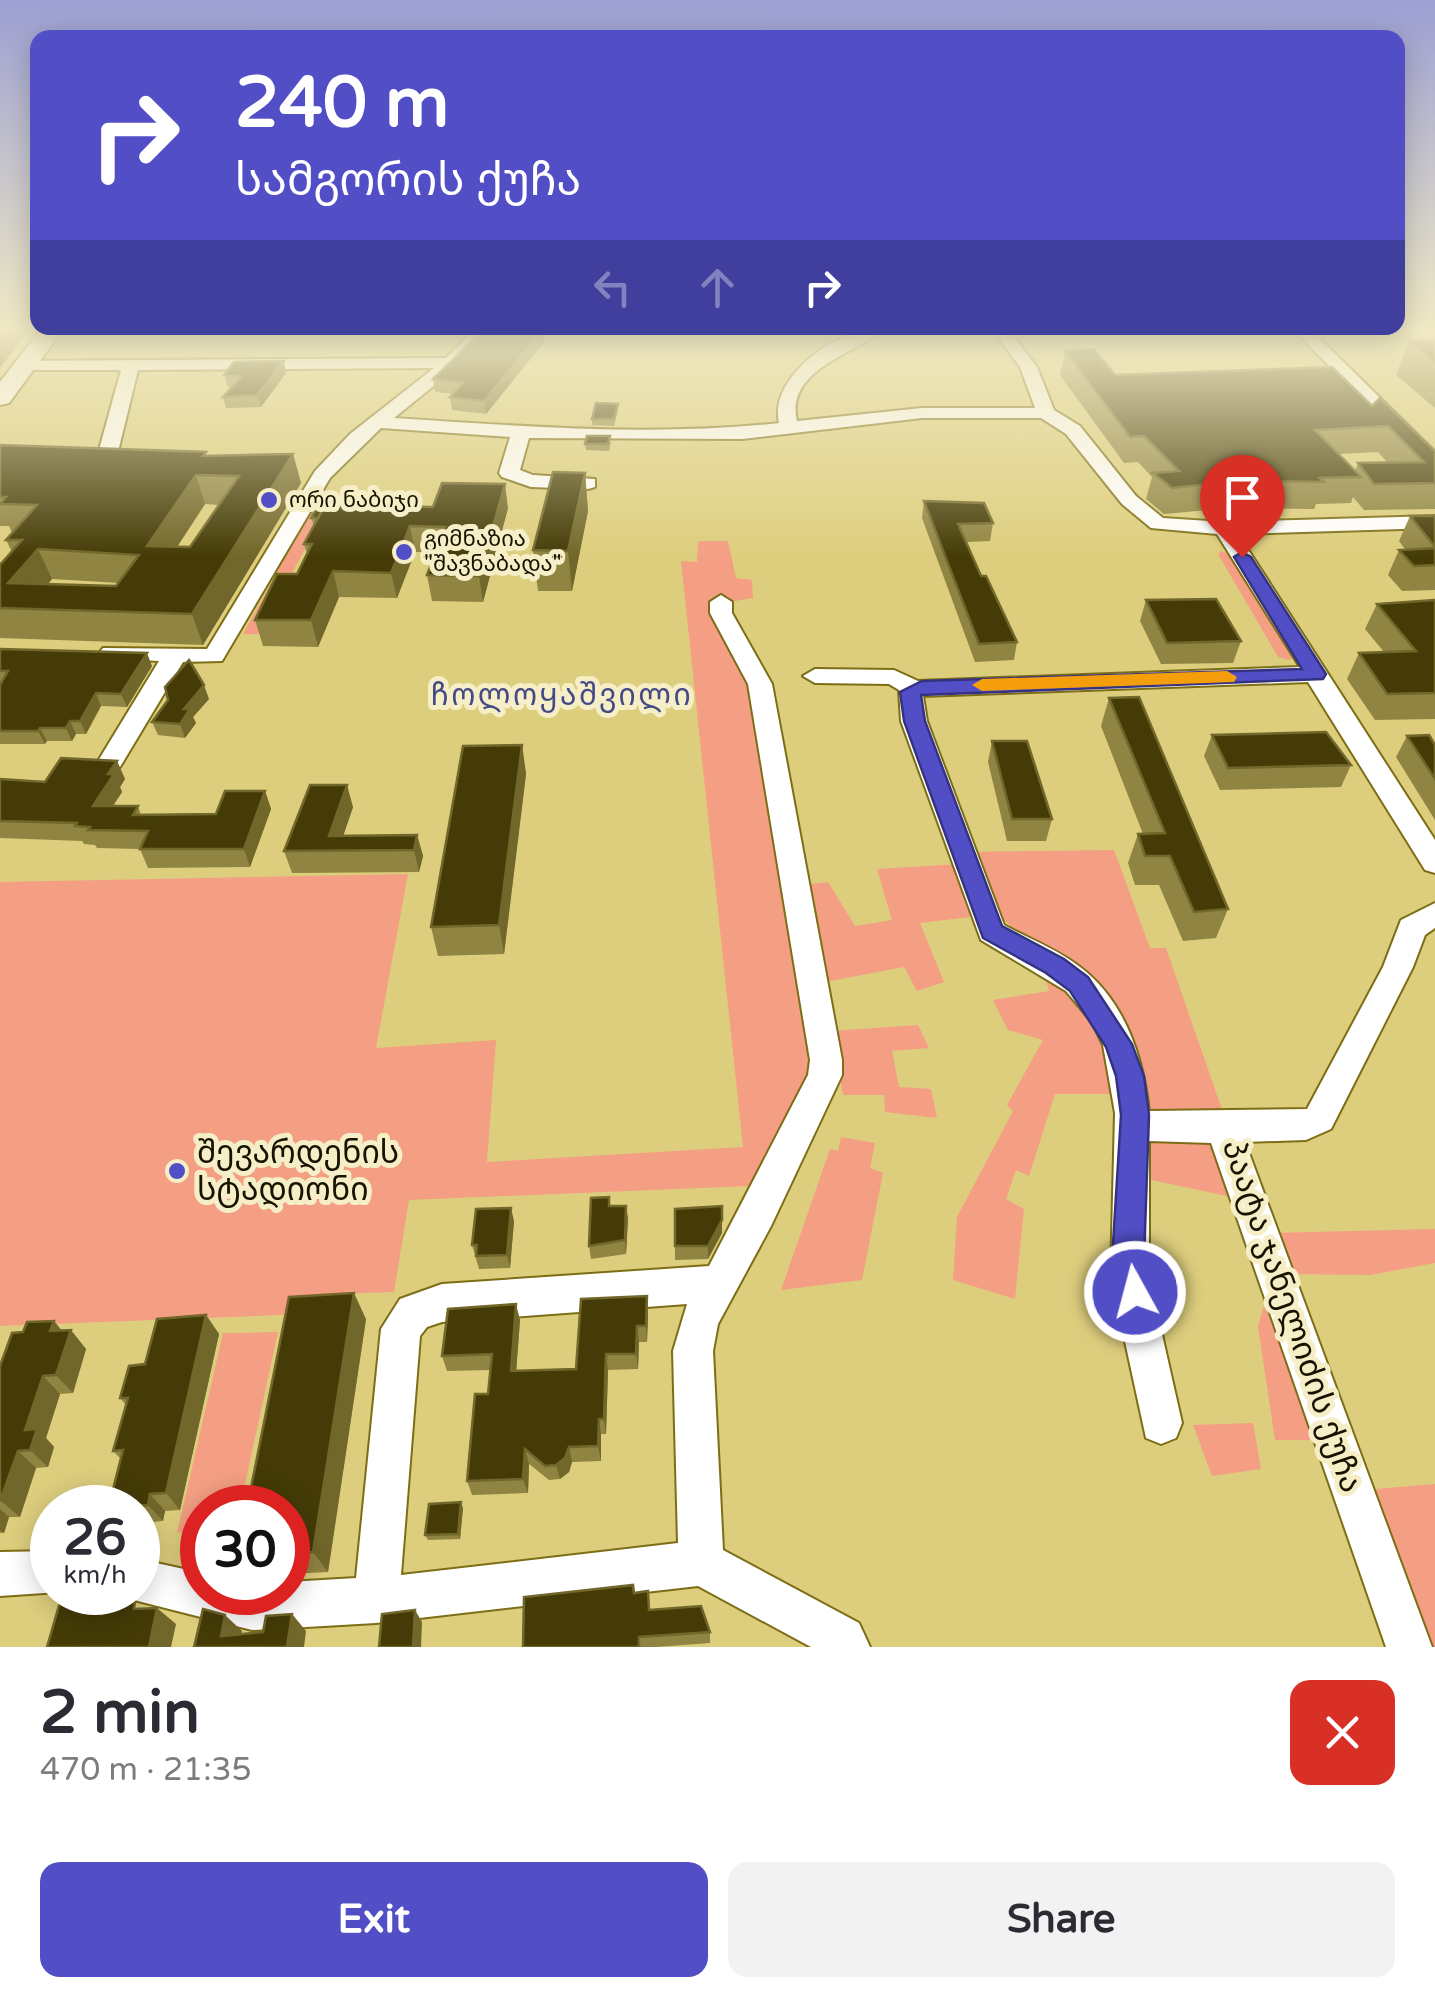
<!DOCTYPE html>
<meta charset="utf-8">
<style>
:root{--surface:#fff;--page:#f2f2f3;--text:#2b2b33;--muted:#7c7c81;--accent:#524fc6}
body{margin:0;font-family:"Varela Round","Noto Sans Georgian",sans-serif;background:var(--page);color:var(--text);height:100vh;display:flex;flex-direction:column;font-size:38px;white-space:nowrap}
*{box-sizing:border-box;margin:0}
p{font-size:32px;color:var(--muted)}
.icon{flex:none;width:55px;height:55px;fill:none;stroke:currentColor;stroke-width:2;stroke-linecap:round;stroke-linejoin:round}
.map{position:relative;height:1647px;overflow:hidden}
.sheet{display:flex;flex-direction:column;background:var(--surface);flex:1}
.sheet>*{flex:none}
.top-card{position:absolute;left:30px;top:30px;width:1375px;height:305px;border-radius:20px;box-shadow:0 5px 25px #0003;background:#524fc6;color:#fff;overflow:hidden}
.speed{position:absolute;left:30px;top:1485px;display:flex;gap:20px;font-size:50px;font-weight:700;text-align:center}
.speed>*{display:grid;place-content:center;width:130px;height:130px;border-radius:50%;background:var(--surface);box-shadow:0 5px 25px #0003;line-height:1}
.speed small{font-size:25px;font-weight:400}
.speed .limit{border:15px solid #d22;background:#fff;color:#111}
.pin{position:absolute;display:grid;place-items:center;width:85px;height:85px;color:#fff;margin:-102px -42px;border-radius:50% 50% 50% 0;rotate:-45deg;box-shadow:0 0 10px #0007}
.pin .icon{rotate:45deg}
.me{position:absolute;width:110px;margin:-55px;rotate:353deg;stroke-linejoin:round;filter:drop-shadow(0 0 8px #0008)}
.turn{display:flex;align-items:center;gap:35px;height:210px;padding:0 40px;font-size:45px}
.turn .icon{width:130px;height:130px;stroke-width:2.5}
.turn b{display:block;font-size:70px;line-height:85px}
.lanes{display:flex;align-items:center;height:95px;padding:0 40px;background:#0003;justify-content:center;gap:50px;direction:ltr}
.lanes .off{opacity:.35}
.round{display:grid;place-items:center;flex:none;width:105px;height:105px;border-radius:20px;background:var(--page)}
.overview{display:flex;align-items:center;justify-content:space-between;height:170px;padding:0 40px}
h1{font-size:60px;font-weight:700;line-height:75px}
.primary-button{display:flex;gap:20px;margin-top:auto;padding:20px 40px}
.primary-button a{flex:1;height:115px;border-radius:20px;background:var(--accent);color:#fff;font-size:40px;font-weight:700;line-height:115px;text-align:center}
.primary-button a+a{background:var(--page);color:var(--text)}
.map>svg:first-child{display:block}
</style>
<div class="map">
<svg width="1435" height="1647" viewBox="0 0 1435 1647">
<rect width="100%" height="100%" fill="#ddce7d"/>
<g fill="#f49f83">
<path d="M311,511L325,512L259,634H243Z"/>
<path d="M698,541H728L736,578L752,580L753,598L717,604L750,682L816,1053L813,1077L750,1186L409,1200L394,1292L333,1294L329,1313L0,1326V882L408,874L376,1048L496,1040L487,1162L743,1147L681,561L697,562Z"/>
<path d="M1221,551L1229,554L1292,658L1289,660L1278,657L1218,554Z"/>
<path d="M1114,850L1150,948H1166L1226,1121L1144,1118L1140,1078L1034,949L983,899L967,852Z"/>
<path d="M960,864L978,916L920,923L944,982L917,991L904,967L820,983L802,885L828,882L855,926L892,920L877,869Z"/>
<path d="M1009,947L1080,989L1127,1094H1055L1029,1176L1016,1170L1006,1199L1024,1209L1015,1299L953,1280L957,1217L1013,1111L1007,1105L1043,1040L1008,1030L993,1000L1049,991L1044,973L1004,957Z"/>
<path d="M918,1025L929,1048L892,1051L899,1087L931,1089L937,1118L885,1112L884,1095H843L831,1031Z"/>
<path d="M1186,1133L1211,1141L1241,1199L1142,1178L1148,1143Z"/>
<path d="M841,1137L875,1143L870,1168L883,1173L862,1280L781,1290L830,1149L838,1151Z"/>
<path d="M1435,1229V1263L1370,1275L1286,1274L1269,1233Z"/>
<path d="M1265,1301L1274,1303L1318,1440H1275L1258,1327Z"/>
<path d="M278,1332L240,1507L202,1508V1531L177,1533L223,1333Z"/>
<path d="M1253,1423L1261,1469L1212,1476L1193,1425Z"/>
<path d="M1435,1484V1647H1419L1363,1490Z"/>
</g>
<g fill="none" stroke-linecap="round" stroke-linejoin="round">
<g stroke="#7d6e16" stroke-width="4">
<g id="minor">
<path d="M476,328H493L457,367L394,418C519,426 654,437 779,423C768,376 842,325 884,328C855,355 785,369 797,421L922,408H1035L1020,367L991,328H1007L1037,367L1054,410L1080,426L1136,496L1163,518L1224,522L1435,516V528L1238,534L1435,840V873L1425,870L1308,682L923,696L927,721L1004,925C1029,939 1057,949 1080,967C1125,1001 1143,1057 1149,1111L1307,1109L1383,967L1401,920L1435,903V928L1425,935L1413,967L1331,1129L1306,1140L1245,1142L1432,1647H1386L1211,1143L1149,1141V1277L1182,1423L1176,1438L1161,1444L1146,1438L1111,1277L1115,1113L1103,1045L1092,1022L1066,991L981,940L901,721L899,690L889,684L815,683L803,676L815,669L894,670L918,681L1300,667L1217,534L1151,528L1122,504L1066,434L1041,418H922L742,439L529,438L520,470L533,475L595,479V487L588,489L531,487L502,477L499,473L510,437L381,428L330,478L222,661L183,662L120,767H102L98,761L159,661L103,658L99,653L103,648L207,649L315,471L350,434L434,368L138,370L114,468L104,474L94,468L121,370H22L16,369V361L446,358Z"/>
<path d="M1292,328H1309L1435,452V469L1428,467Z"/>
<path d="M721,595L732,602V613L772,684L842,1060V1075L771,1226L718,1324L713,1351L723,1550L859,1623L870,1647H811L698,1586L376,1623L252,1630L122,1597L120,1592H138V1559L202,1573V1592H288V1582L356,1578L381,1329L400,1299L442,1284L709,1266L808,1075L810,1060L748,684L710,613V602ZM687,1304L673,1351L678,1543L401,1575L420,1336L427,1327L442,1322Z"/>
<path d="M52,1551V1592H59L0,1596V1552Z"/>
</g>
</g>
<g stroke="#7d6e16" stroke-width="4">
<path id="major" d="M42,328H64L9,403L0,405V382Z"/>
</g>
<use href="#minor" fill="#fff" fill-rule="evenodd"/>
<use href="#major" fill="#fff" fill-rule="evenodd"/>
</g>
<g fill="#908442" fill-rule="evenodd">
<path d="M1435,340V408L1396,375L1409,341Z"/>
<path d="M545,341L486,414L452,410L450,397L453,394L435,392L433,379Z"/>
<path d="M1065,351L1115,375L1372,406L1435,451V509L1364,510L1353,497L1351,503L1316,504L1314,509L1230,508L1164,514L1146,499L1152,477L1138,462L1124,463L1060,375ZM1378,452L1388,463H1358L1355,471L1338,454Z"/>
<path d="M286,373L261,407L226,408L223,397L232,387H228L224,375Z"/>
<path d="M618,410L614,426L592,425V419Z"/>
<path d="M611,442L609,451L586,450L585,444Z"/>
<path d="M0,445L207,456L293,454L301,483L203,645L0,638V565L12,552L6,540L12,533L9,526H0ZM205,504L219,505L190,547H177ZM52,579L119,583L116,586L47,585Z"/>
<path d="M585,473L588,511L572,591H538L533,550Z"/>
<path d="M924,501L993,523L990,541L966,542L981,576L1017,642L1014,660L975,662L922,518Z"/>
<path d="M348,505L508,508L483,602L432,601L427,575L435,552H415L397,598L339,597L318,647L263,646L255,620L297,574L307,554L304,544L314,525L311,518Z"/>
<path d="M1410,516H1435V590L1402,591L1388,575L1399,550L1405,549L1399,541Z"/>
<path d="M1146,600L1241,641L1233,663L1161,664L1140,621Z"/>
<path d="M1435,600V719L1375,720L1347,679L1359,653L1384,652L1365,629L1377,604Z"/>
<path d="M0,649L152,666L127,707L101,706L86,734H76L72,741H47L45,744H0Z"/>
<path d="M1109,698L1228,909L1216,938L1183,941L1159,885H1135L1128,863L1138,834H1143L1101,726Z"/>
<path d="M209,699L193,717L196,723L185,738L158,735L152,722Z"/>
<path d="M1212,735L1351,765L1341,787L1220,790L1204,756Z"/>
<path d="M1407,736L1435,745V820L1396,757Z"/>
<path d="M992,741L1052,819L1046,841H1007L988,762Z"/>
<path d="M522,745L526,774L504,954L438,956L431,927Z"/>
<path d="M117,761L125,779L120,787L122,792L113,806H138L141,815L216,814L265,791L271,809L250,867L148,868L140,849L97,848L95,845L84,844L82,841L0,838V779L45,782Z"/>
<path d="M353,807L343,836L417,835L423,856L419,872L292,873L284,851Z"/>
<path d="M609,1197L610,1206H626L628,1219L626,1254L591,1259L589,1246Z"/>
<path d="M514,1221L510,1268L479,1269L472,1245Z"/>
<path d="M722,1233L708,1259L675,1260V1246Z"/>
<path d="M648,1313L647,1342H639L638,1369L608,1370L606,1434H601V1461L572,1462L569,1472L560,1479L549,1480L529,1464L528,1493L472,1495L467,1481L488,1394L490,1370L447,1371L442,1356L520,1320L516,1371L576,1369Z"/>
<path d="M206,1315L219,1334L180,1510L165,1511L163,1521L138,1523V1508H118V1505L111,1497L121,1459L113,1451L126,1405L120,1398L145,1364Z"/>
<path d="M366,1319L328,1572L288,1574V1508Z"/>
<path d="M62,1330L86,1349L73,1393L60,1394L46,1438L54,1447L48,1467L36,1468L20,1517H9L4,1533H0V1366Z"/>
<path d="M463,1508L460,1539L428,1540L425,1535Z"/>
<path d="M635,1592L650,1610L710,1632V1643L656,1647H523Z"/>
</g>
<g fill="#72672a">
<path d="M19,326H31V328L0,368V349Z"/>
<path d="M544,329L545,341L486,414L484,401Z"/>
<path d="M284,361L286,373L261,407L257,395Z"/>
<path d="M293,454L301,483L203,645L192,614Z"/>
<path d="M585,473L588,511L572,591L568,551Z"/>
<path d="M196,475L205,504L158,576L147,546Z"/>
<path d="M505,484L508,508L483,602L479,576Z"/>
<path d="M410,526L415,552L397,598L391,573Z"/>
<path d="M38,549L52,579L27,609L8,583Z"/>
<path d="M333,571L339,597L318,647L311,620Z"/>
<path d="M147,653L152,666L127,707L121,694Z"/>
<path d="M204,685L209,699L193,717L196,723L185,738L180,724L184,709Z"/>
<path d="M96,693L101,706L86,734L80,721Z"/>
<path d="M70,721L76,734L72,741L66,728Z"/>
<path d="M40,728L47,741L45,744L38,731Z"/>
<path d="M522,745L526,774L504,954L499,925Z"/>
<path d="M117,761L125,779L120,787L122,792L101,824L93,806L108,774Z"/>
<path d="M347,785L353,807L338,851L329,836Z"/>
<path d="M265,791L271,809L250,867L244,849Z"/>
<path d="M417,835L423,856L419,872L414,850Z"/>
<path d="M626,1206L628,1219L626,1254L625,1240Z"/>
<path d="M511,1208L514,1221L510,1268L507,1255Z"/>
<path d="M722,1220V1233L708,1259V1246Z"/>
<path d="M354,1293L366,1319L328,1572L313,1552Z"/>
<path d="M647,1296L648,1313L647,1342L646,1326Z"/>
<path d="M516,1304L520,1320L515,1387L511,1371Z"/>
<path d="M206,1315L219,1334L180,1510L166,1493Z"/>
<path d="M54,1321L68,1338L71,1330L86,1349L73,1393L56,1375L50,1331Z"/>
<path d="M637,1326L639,1342L638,1369L636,1354Z"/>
<path d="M606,1354L608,1370L606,1434L604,1419Z"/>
<path d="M43,1376L60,1394L46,1438L54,1447L48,1467L30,1450L25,1430Z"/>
<path d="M599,1419L601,1434V1461L598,1446Z"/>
<path d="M569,1447L572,1462L569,1472L560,1479L556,1465Z"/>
<path d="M525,1449L529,1464L528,1493L523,1479Z"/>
<path d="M18,1451L36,1468L20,1517L1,1501Z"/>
<path d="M150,1494L165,1511L163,1521L148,1505Z"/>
<path d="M461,1502L463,1508L460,1539L458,1534Z"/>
<path d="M0,1509L9,1517L4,1533L0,1530Z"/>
<path d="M82,1592H104L106,1595L100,1623L79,1606Z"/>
<path d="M157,1608L176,1624L171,1647H149Z"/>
<path d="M415,1610L422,1622L421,1647H413Z"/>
<path d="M292,1614L306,1631L304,1647H287Z"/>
<path d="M225,1615L242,1631L239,1647L221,1636Z"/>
</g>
<g fill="#443b07" stroke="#72672a" stroke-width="2.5" fill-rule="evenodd">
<path d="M0,326H19L0,349Z"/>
<path d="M501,328L544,329L484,401L450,397L463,383L433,379L483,330L496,332Z"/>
<path d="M1435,340V362L1409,341Z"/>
<path d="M1094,349L1115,375L1332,367L1372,406L1380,398L1435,451V483L1374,484L1358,463L1424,462L1388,426L1315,430L1361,477L1320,478L1324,482L1238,481L1172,488L1153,473L1179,471L1144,436L1130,437L1065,351Z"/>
<path d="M284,361L257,395L223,397L241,377L224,375L234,362Z"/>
<path d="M596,403L618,404L614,419H592Z"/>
<path d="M587,436H610L608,444H585Z"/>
<path d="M0,445L206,452L203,456L293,454L192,614L0,608V565L22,540H6L37,505L0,504L6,497H0ZM196,475L239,476L190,547L147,546ZM38,549L139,555L116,586L8,583Z"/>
<path d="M553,472L585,473L568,551L533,550Z"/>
<path d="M442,483L505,484L479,576L427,575L445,527L410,526L391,573L333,571L311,620H255L277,574H297L312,544H304L325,505L433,507Z"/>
<path d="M322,498H347L343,505H325L318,518H311Z"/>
<path d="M924,501L984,503L993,523L958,524L981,576H986L1017,642L979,644Z"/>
<path d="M1410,516H1435V547Z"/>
<path d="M1435,548V565L1414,566L1399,550Z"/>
<path d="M1216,599L1241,641L1167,643L1146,600Z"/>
<path d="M1435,600V693L1387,694L1359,653L1416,651L1377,604Z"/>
<path d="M0,649L147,653L121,694L96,693L80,721H70L66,728H40L38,731H0V685L8,671H0Z"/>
<path d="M189,660L204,685L184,709H190L180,724L152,722L168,700L165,687Z"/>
<path d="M1139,697L1228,909L1194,912L1170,856H1145L1138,834L1165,833L1109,698Z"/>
<path d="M1326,732L1351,765L1228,768L1212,735Z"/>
<path d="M1429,735L1435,745V779L1407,736Z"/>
<path d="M992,741H1027L1052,819H1012Z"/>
<path d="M522,745L499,925L431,927L463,746Z"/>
<path d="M61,758L117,761L108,774H114L93,806H138L133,815L216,814L225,791H265L244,849H140L148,831L88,830L90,827L75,826L77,823L0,821V779L45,782Z"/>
<path d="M310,785H347L329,836L417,835L414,850L284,851Z"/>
<path d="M609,1197V1206H626L625,1240L589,1246L591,1198Z"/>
<path d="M722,1206V1220L708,1246H675V1209Z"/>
<path d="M511,1208L507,1255L476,1256L477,1245H472L476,1209Z"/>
<path d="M354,1293L313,1552L288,1553V1508H247L289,1297Z"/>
<path d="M647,1296L646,1326H637L636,1354H606L604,1419H599L598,1446L569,1447L565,1458L556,1465L545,1466L525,1449L523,1479L467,1481L475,1394H488L492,1354L442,1356L448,1309L516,1304L511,1371L576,1369L581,1299Z"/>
<path d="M206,1315L166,1493L150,1494L148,1505L118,1507L120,1497H111L123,1450L113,1451L128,1398H120L129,1366L145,1364L157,1319Z"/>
<path d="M54,1321L50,1331L71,1330L56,1375L43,1376L25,1430L37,1429L30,1450L18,1451L0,1501V1366L12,1333L23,1332L27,1322Z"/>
<path d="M461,1502L458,1534L425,1535L429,1504Z"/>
<path d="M633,1585L634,1593L648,1591L649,1610L701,1606L710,1632L639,1637V1647H523L524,1597Z"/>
<path d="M63,1592H82L79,1606L135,1601L134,1609L157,1608L149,1647H47Z"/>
<path d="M203,1609L225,1615L221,1636L263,1632L266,1616L292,1614L287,1647H194Z"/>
<path d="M415,1610L413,1647H379L382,1614Z"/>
</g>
<linearGradient id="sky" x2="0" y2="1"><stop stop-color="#9c9fd3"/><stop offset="0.59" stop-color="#f0e9c4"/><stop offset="1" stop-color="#f0e9c4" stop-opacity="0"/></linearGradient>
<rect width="1435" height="557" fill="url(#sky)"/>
<path fill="#524fc6" stroke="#353381" stroke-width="2.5" d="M1242,552L1251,557L1326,674L1323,679L921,695L925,721L1002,926L1064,959L1088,977L1132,1044L1144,1076L1149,1115L1144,1260L1151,1292L1146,1303L1135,1308L1124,1303L1112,1260L1121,1115L1116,1076L1106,1047L1070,991L1046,973L983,938L904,721L900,692L922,681L1302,669L1234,557Z"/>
<path fill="#f59e0b" d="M1227,671L1237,677L1234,682L982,691L972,685L982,679Z"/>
<g fill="#524fc6" stroke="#f5eec7" stroke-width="4">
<circle cx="269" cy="500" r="10"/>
<circle cx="404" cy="552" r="10"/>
<circle cx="177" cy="1171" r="10"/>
</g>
<g text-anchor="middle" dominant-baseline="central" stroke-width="10" stroke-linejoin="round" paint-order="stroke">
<g font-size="22" fill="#181300" stroke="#f5eec7" text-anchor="start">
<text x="289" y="500">ორი ნაბიჯი</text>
<text x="424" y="539">გიმნაზია<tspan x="424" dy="25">"შავნაბადა"</tspan></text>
</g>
<g font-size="30" letter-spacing="2.5" fill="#454986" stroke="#f5eec7">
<text x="562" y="695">ჩოლოყაშვილი</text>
</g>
<g font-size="32" fill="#181300" stroke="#f5eec7" text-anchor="start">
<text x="197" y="1153">შევარდენის<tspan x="197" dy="37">სტადიონი</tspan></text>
</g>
<g font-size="32" fill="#181300" stroke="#f5eec7">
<text transform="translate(1292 1316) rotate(71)">პაატა ჯანელიძის ქუჩა</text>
</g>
</g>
</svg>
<div class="speed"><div>26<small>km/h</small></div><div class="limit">30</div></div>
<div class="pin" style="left:1242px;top:557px;background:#d93025"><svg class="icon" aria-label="arrive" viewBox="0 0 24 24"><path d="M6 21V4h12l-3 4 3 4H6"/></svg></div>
<svg class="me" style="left:1135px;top:1292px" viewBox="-20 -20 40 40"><circle r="17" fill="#524fc6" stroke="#fff" stroke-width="3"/><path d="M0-11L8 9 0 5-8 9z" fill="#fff"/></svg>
<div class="top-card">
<div class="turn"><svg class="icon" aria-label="right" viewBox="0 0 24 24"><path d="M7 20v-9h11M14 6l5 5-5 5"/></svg><div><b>240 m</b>სამგორის ქუჩა</div></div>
<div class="lanes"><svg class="icon off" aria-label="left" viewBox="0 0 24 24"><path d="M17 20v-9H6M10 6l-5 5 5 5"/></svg><svg class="icon off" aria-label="ahead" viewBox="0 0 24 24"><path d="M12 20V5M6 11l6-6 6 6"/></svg><svg class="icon" aria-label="right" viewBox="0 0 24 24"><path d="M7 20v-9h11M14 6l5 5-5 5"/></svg></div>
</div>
</div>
<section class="sheet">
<div class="overview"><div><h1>2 min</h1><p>470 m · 21:35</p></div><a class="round" style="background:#d93025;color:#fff"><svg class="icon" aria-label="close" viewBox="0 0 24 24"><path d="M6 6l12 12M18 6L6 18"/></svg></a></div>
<div class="primary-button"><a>Exit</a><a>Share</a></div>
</section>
